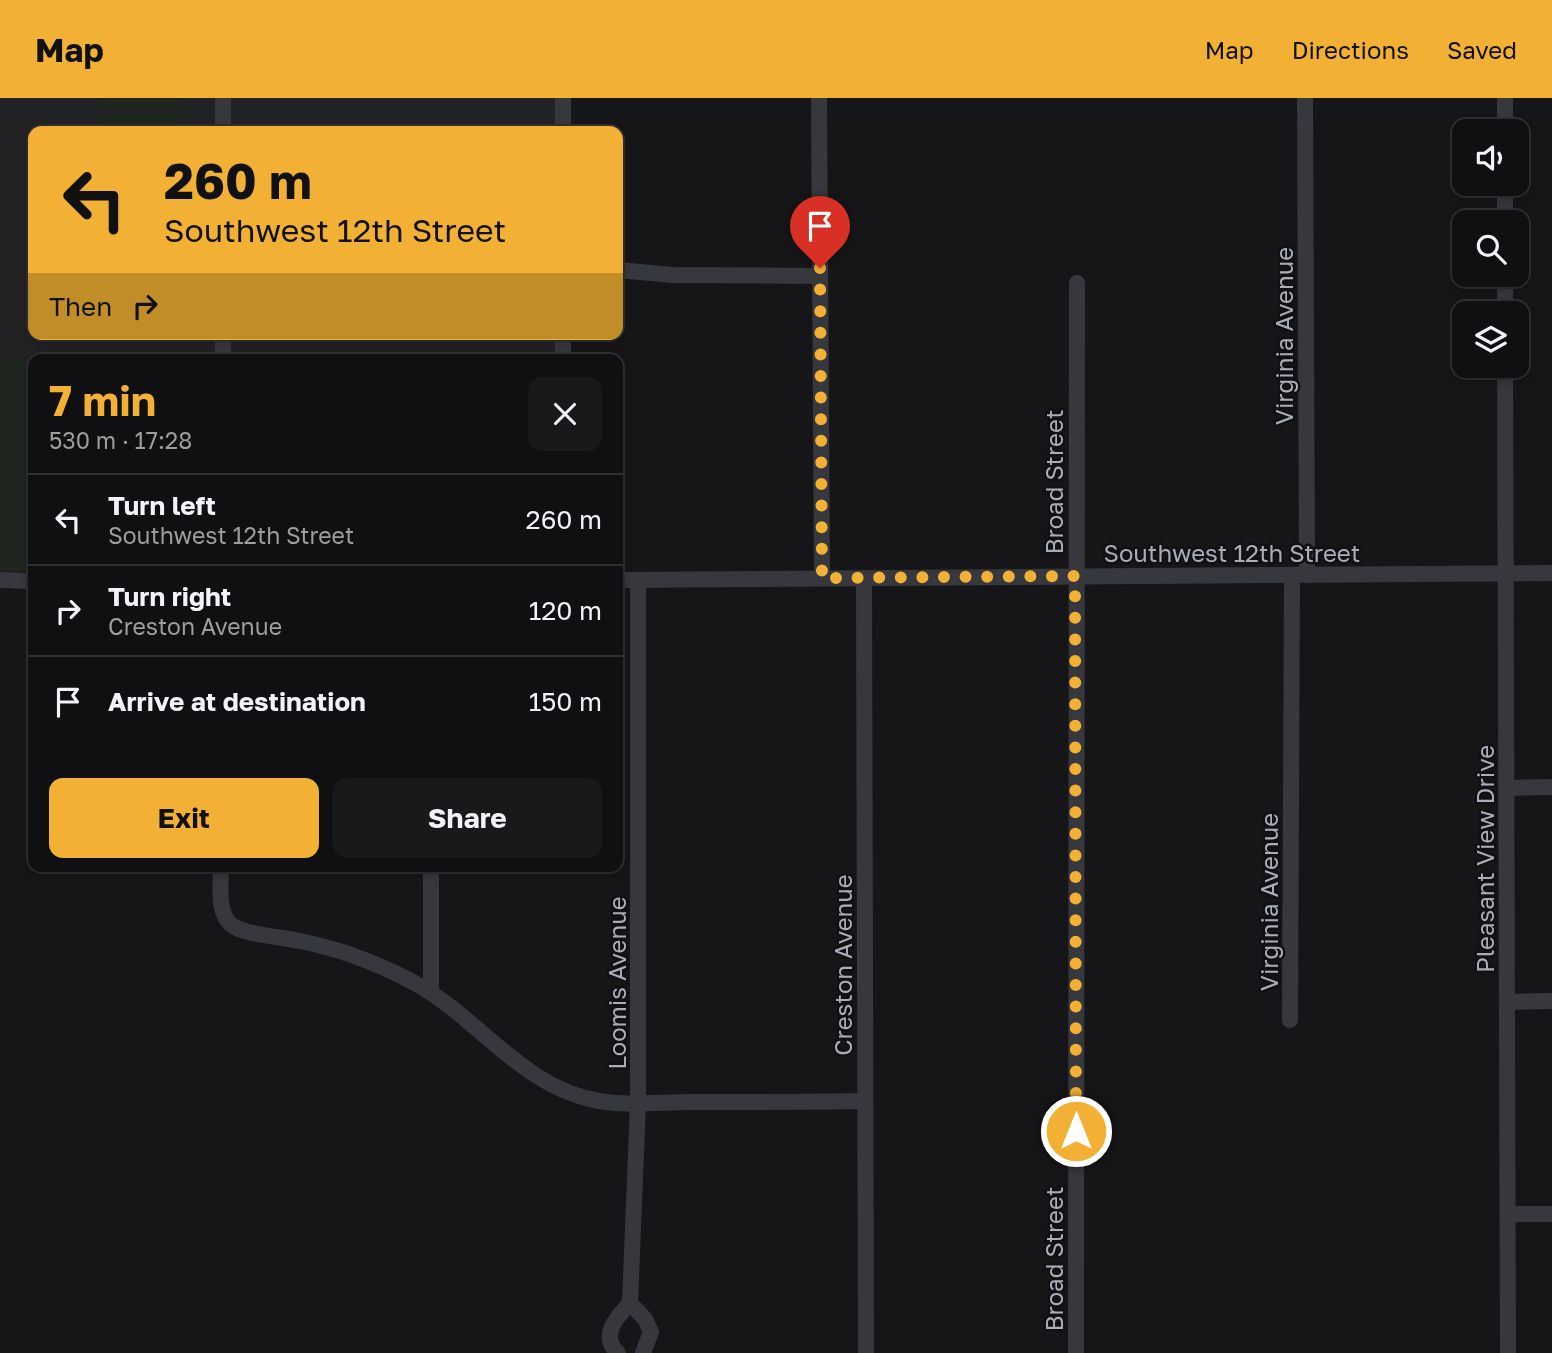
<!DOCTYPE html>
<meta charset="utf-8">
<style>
:root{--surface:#101012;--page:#19191b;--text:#f1f3f6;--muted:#9c9d9f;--line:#303032;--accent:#f2b134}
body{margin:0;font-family:"Golos Text",sans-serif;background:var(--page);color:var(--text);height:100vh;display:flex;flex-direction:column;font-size:26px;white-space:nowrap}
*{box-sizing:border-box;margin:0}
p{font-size:23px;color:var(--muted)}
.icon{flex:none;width:38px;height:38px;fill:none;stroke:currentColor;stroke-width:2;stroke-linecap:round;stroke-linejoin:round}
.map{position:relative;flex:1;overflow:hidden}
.sheet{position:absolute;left:28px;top:256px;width:595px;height:518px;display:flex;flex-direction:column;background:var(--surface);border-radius:14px;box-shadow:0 4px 10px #0003,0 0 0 2px var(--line)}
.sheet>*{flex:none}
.hud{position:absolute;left:28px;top:28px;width:595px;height:214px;border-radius:14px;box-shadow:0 4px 10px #0003,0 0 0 2px var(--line);background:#f2b134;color:#111;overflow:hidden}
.buttons{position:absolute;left:1452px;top:21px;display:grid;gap:14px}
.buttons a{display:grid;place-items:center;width:77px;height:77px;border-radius:14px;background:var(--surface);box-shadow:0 4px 10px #0003,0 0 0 2px var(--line);font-size:35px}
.pin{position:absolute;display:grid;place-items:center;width:60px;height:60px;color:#fff;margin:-72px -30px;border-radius:50% 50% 50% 0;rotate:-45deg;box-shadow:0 0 7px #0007}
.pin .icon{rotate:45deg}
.me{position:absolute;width:77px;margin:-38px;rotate:0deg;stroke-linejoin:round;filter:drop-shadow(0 0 5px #0008)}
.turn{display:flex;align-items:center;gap:24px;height:147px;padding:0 21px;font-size:32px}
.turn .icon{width:91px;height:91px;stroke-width:2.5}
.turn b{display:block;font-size:49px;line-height:60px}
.then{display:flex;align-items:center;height:66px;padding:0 21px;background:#0003;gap:14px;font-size:26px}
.round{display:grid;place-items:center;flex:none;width:74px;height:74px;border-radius:14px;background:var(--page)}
.headline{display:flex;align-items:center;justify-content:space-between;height:119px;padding:0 21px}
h1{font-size:42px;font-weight:700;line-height:52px;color:var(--accent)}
.button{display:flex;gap:14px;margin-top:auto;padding:14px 21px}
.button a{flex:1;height:80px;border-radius:14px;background:var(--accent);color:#111;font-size:28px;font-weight:700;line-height:80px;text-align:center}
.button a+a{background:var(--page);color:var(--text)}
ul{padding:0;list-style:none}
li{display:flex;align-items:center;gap:21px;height:91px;padding:0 21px;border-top:2px solid var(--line)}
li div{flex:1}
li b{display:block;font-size:26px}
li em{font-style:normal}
header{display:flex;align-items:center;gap:42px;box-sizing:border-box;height:98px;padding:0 35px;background:var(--accent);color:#111}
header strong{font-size:33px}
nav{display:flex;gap:38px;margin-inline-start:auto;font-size:24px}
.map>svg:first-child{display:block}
</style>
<header>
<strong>Map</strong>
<nav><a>Map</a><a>Directions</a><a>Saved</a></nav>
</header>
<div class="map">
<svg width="1552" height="1255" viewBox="0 0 1552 1255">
<rect width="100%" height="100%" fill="#161618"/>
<path fill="#222225" d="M0,0H563V33H33V236H563L562,261H33V473L0,474Z"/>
<g fill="#1e261f">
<rect x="101" y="0" width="79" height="33"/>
<path d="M0,258L33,265V472H0Z"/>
</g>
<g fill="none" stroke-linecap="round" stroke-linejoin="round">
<g stroke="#37383d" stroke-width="16">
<path d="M223,0V33"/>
<path d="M819,0L822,480"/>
<path d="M1305,0L1307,477"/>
<path d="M1505,0V33"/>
<path d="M563,33V0"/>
<path d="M1505,86V124"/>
<path d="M618,172L673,177L820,178"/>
<path d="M1505,177V215"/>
<path d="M223,236V261"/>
<path d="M563,236V261"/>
<path d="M1505,268L1508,1255"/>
<path d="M864,480L866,1255"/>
<path d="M0,482L33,483"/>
<path d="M618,482L1552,475"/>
<path d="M1507,690L1552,689"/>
<path d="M221,768C221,787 216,816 233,828C246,837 283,839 300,843C335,850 372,863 405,880C476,914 518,989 599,1003C628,1008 660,1004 690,1004C748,1004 806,1004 865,1003"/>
<path d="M431,768V894"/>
<path d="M1507,904L1552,903"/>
<path d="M1290,922L1292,477"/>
<path d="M1508,1116H1552"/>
<path d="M630,1205L638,1005V482"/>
<path d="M618,1255C599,1238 617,1219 630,1205L645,1221L651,1234L643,1255"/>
<path d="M1076,1255L1077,185"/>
</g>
</g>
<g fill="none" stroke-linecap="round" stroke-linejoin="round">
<path stroke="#f2b134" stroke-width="12" stroke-dasharray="0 21.6" d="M820,170L822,480L1075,478L1076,1033"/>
</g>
<g text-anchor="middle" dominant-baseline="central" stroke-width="5" stroke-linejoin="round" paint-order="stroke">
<g font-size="24" fill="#a8adb8" stroke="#111113">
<text transform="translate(1283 238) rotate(-90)">Virginia Avenue</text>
<text transform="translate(1053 384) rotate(-90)">Broad Street</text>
<text x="1232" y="454">Southwest 12th Street</text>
<text transform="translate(1484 761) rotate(-90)">Pleasant View Drive</text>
<text transform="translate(1268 804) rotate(-90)">Virginia Avenue</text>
<text transform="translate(842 867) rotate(-90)">Creston Avenue</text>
<text transform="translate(616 885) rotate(-90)">Loomis Avenue</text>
<text transform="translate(1053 1161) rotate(-90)">Broad Street</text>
</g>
</g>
</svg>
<div class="buttons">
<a><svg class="icon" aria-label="sound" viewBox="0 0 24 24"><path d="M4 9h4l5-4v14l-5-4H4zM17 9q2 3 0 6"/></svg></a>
<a><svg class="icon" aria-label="search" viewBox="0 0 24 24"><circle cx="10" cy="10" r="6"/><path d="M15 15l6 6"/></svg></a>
<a><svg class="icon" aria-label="layers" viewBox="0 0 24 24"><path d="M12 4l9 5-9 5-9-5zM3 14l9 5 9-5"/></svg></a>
</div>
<div class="pin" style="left:820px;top:170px;background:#d93025"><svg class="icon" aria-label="arrive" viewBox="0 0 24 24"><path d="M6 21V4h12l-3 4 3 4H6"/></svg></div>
<svg class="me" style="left:1076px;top:1033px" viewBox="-20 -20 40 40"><circle r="17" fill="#f2b134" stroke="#fff" stroke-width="3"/><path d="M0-11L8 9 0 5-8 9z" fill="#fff"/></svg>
<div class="hud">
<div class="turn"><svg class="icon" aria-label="left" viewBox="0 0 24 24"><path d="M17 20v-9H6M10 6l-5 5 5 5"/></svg><div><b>260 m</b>Southwest 12th Street</div></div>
<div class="then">Then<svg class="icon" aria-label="right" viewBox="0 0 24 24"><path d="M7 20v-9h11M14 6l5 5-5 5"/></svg></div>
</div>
<section class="sheet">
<div class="headline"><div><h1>7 min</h1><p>530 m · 17:28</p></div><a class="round"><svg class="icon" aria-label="close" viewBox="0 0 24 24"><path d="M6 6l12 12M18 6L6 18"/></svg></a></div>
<ul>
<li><svg class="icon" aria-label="left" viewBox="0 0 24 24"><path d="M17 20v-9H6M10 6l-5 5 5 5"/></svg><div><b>Turn left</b><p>Southwest 12th Street</p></div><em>260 m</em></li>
<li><svg class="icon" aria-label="right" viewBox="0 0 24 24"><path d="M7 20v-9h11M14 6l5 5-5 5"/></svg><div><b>Turn right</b><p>Creston Avenue</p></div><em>120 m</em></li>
<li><svg class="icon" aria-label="arrive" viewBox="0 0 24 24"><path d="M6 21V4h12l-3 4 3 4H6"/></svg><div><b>Arrive at destination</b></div><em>150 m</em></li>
</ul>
<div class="button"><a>Exit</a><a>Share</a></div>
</section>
</div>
